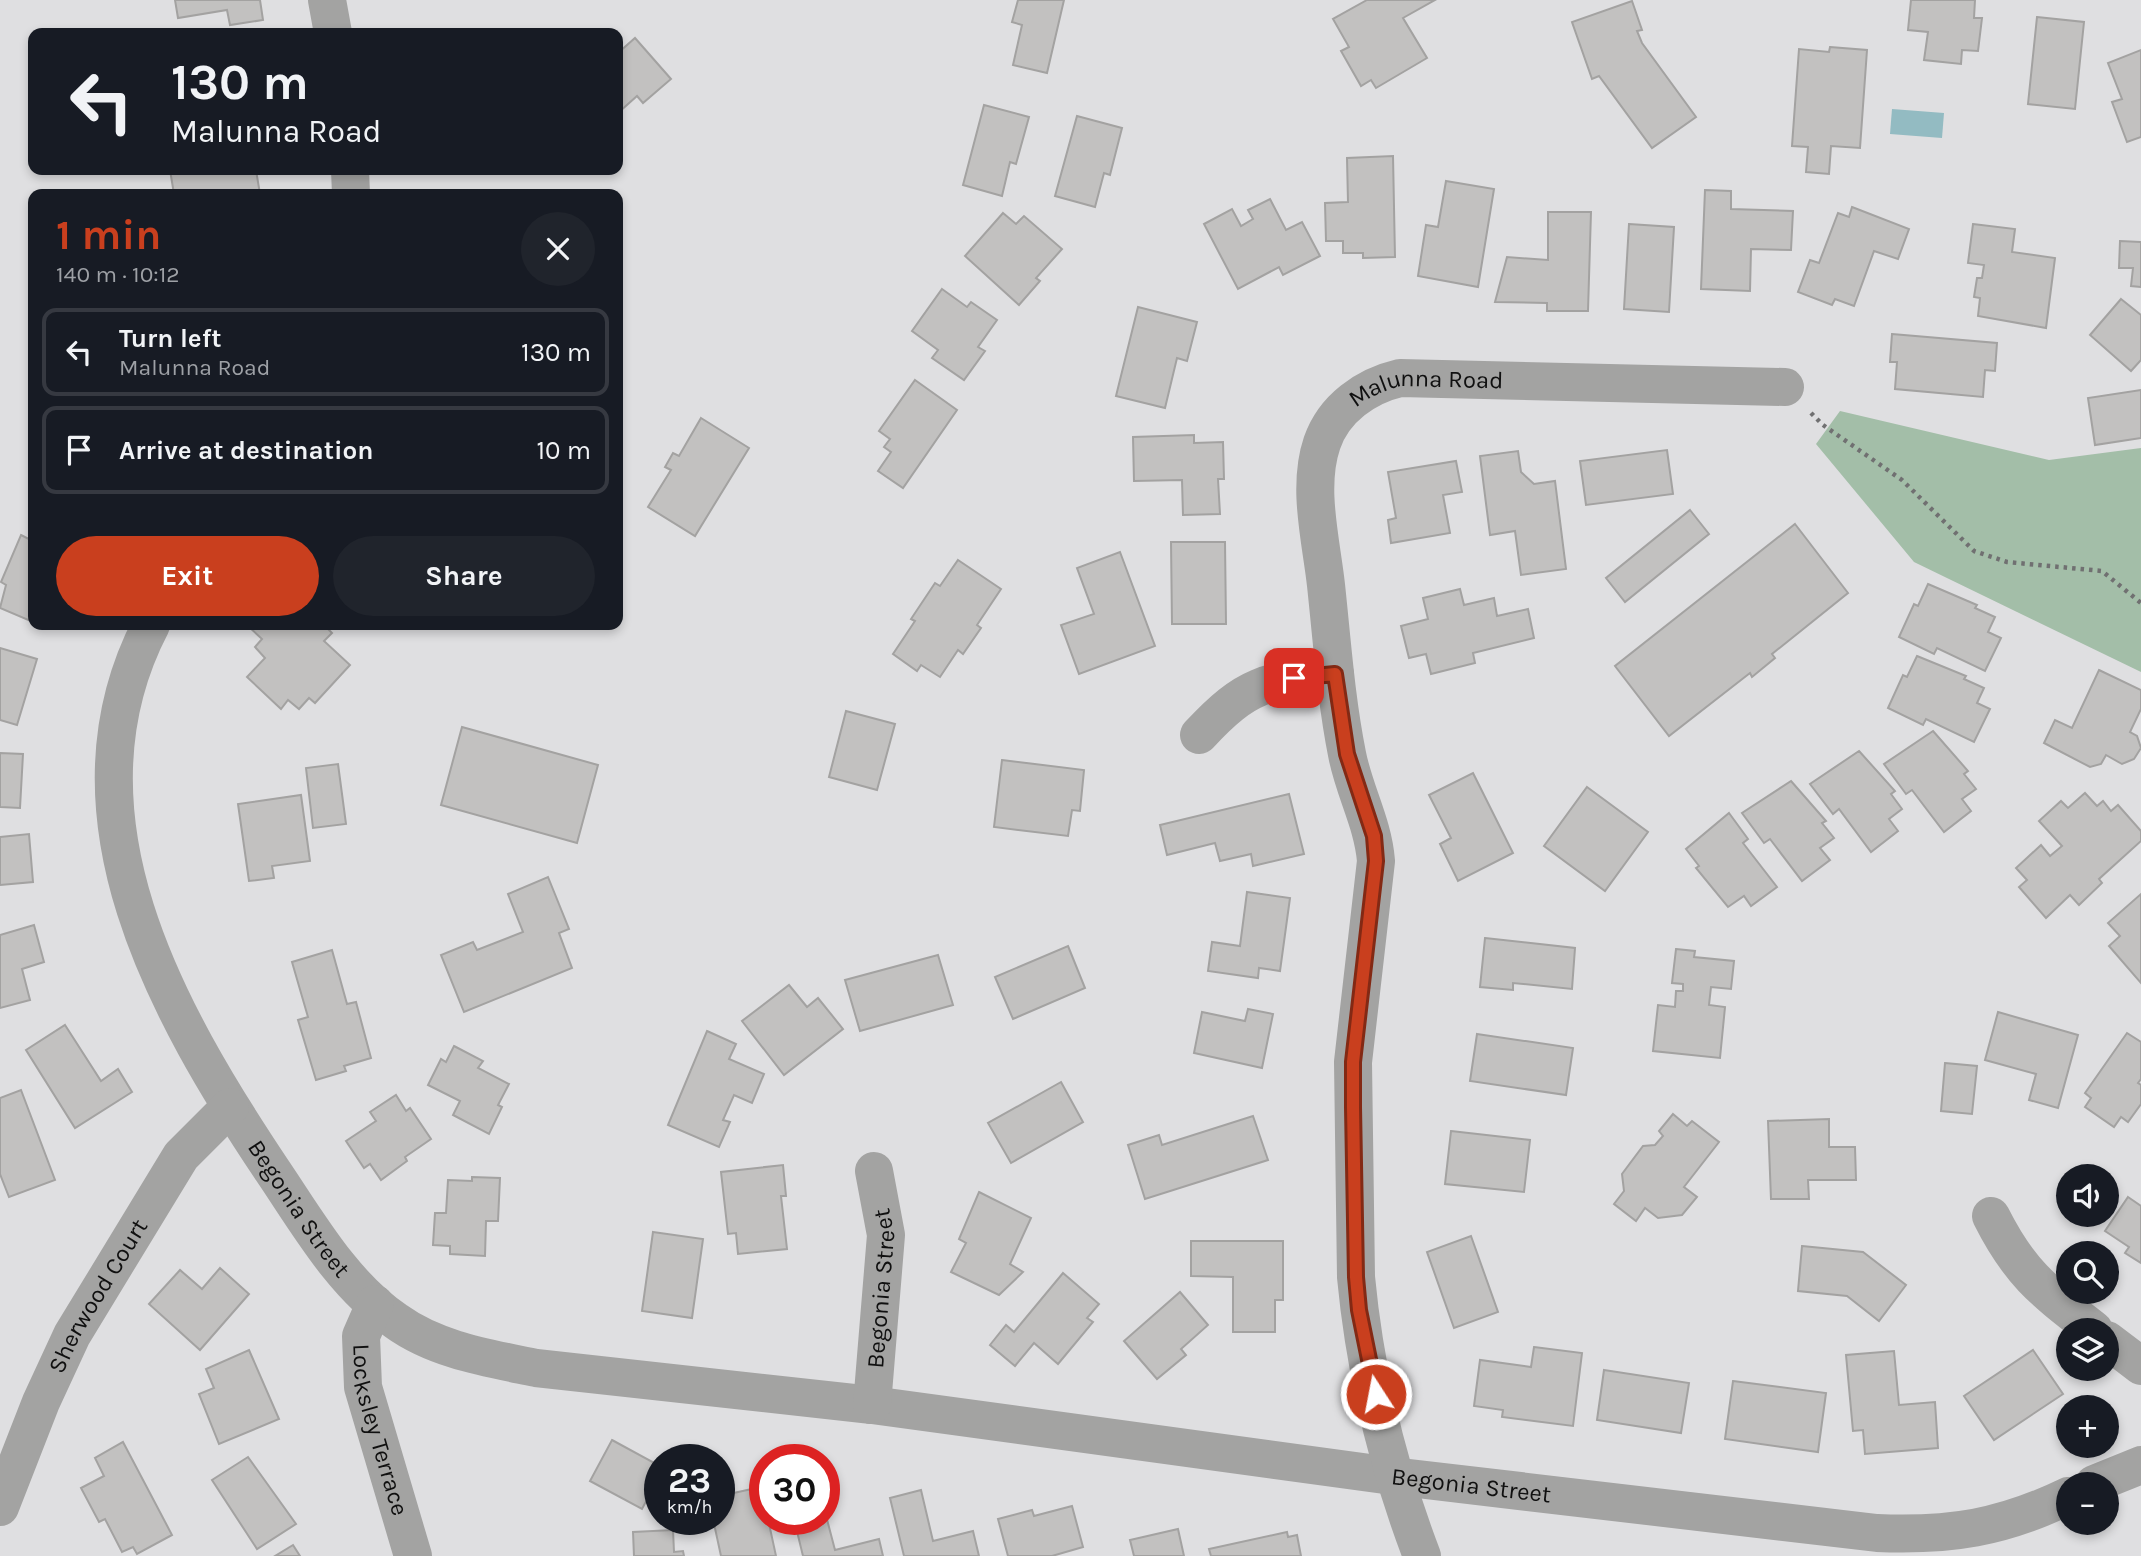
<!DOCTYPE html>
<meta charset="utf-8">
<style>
:root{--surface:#171b24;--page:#20242c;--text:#f1f3f6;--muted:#9ea1a6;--line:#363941;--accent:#c93f1e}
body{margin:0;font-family:Karla,sans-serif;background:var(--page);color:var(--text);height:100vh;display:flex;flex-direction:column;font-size:26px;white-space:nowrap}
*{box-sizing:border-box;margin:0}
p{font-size:23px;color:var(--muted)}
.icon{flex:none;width:38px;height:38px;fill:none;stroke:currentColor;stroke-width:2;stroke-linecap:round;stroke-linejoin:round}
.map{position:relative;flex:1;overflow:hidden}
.panel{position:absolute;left:28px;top:189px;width:595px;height:441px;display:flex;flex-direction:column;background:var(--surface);border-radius:14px;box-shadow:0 4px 10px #0003}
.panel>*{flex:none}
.hud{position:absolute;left:28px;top:28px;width:595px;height:147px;border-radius:14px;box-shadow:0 4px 10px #0003;background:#171b24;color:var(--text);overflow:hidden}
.tools{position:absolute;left:2056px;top:1164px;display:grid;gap:14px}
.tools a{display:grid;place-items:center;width:63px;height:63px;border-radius:50%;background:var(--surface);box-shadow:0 4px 10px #0003;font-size:35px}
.speed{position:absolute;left:644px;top:1444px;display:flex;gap:14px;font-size:35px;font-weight:700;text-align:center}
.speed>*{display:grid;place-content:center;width:91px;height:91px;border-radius:50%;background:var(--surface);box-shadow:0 4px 10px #0003;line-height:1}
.speed small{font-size:18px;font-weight:400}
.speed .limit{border:10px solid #d22;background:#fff;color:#111}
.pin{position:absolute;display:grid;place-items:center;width:60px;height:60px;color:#fff;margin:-30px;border-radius:14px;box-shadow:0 4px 10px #0006}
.me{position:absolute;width:77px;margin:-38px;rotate:349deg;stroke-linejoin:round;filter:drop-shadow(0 0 5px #0008)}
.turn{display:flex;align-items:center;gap:24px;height:147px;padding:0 28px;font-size:32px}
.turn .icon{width:91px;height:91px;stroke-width:2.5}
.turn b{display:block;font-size:49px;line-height:60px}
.round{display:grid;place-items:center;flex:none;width:74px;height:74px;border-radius:37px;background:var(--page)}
.headline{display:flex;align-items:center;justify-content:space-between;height:119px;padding:0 28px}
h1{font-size:42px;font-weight:700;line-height:52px;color:var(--accent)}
.cta{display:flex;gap:14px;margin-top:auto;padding:14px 28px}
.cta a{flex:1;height:80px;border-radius:42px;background:var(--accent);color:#fff;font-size:28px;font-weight:700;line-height:80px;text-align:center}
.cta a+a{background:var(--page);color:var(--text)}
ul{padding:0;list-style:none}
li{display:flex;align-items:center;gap:21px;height:88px;margin:0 14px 10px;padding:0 14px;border:4px solid var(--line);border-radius:14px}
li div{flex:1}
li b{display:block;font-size:26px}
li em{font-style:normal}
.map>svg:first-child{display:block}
</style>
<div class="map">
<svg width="2141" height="1556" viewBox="0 0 2141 1556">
<rect width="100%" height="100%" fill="#dfdfe1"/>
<path fill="#a3bea8" d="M1840,411L2049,460L2141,448V672L1914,562L1816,444Z"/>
<path fill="#93bbc2" d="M1892,109L1944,113L1942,138L1890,134Z"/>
<g fill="#c2c1c0" stroke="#a3a2a1" stroke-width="2">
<path d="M175,0H260L263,20L230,25L227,10L178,18Z"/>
<path d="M1018,0H1064L1047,73L1013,65L1022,25L1012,22Z"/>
<path d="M1367,0H1435L1403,18L1427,58L1376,88L1371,80L1361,86L1341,51L1349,47L1333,19Z"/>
<path d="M1911,0H1975L1974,18H1982L1978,51L1962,50L1961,64L1924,60L1928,32L1908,30Z"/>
<path d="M1632,1L1642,30L1637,31L1642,43L1696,117L1652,148L1599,76L1592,79L1572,22Z"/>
<path d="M2037,17L2084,22L2075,109L2028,104Z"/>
<path d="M635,38L671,79L643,103L637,96L618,113V53Z"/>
<path d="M1830,47L1867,50L1860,148L1831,146L1829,174L1806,172L1808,147L1792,146L1799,49L1829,52Z"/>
<path d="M2141,50V137L2127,142L2112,102L2122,99L2108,63Z"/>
<path d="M984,105L1029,117L1016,164L1010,162L1002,196L963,185Z"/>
<path d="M1077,116L1122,128L1110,175L1104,173L1095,207L1055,196Z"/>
<path d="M1393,156L1395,257L1363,258V253H1343V241H1326L1325,203L1348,202L1347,158Z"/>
<path d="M170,170H256L260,194H174Z"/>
<path d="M1446,181L1494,189L1478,287L1418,276L1426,225L1438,227Z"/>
<path d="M1705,190L1731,191V209L1793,211L1791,250L1751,249L1750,291L1701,289Z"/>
<path d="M1270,199L1286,230L1302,222L1320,256L1283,275L1279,267L1238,289L1204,224L1232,209L1241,226L1253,219L1248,210Z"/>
<path d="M1852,207L1909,229L1898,259L1874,251L1854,306L1835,299L1832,305L1798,292L1810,260L1819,263L1838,213L1849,217Z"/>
<path d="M1548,212H1591L1588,311H1547V303L1495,302L1507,257L1548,260Z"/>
<path d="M1003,213L1016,224L1024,216L1062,249L1036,278L1040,281L1019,305L965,256Z"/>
<path d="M1629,224L1674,227L1669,312L1624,309Z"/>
<path d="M1973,224L2015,229L2012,252L2055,258L2046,328L1978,316L1980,298L1974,297L1977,278H1982L1984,265L1968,263Z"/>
<path d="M2120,241L2141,242V287L2131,286L2133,268H2119Z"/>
<path d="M942,289L967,307L971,302L997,320L978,347L985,351L964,380L932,358L938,350L912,331Z"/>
<path d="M2121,299L2141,315V360L2131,371L2090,335Z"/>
<path d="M1138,307L1197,322L1187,361L1177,358L1165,408L1116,396Z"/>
<path d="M1892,334L1997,343L1995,371L1985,370L1983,397L1895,389L1897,362H1890Z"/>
<path d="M915,380L957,410L903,488L878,471L891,452L884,447L890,439L879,431Z"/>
<path d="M2141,390V438L2095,445L2088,398Z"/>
<path d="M701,418L749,448L695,536L648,507L671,470L665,467L673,453L679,456Z"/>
<path d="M1194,435V443L1223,442L1224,479H1218L1220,514L1183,515L1182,480L1134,481L1133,437Z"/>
<path d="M1667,450L1673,494L1586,505L1580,461Z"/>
<path d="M1518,451L1521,472L1534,484L1555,481L1566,569L1521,575L1515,531L1490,535L1480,456Z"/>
<path d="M1456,461L1462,492L1443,495L1450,533L1391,543L1388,520L1396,518L1388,472Z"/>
<path d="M1690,510L1709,534L1625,602L1606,578Z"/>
<path d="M1795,524L1848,593L1772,654L1775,658L1752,677L1750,673L1669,736L1615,666Z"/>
<path d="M21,535L33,541V622L0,608L6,585L1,582Z"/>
<path d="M1171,542H1225L1226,624H1172Z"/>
<path d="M1120,552L1155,646L1079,674L1061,625L1094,614L1077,568Z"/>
<path d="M958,560L1001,589L977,625L981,628L963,654L958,650L940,677L921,665L917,671L893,654L915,621L911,619L935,583L940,586Z"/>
<path d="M1928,584L1977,605L1975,608L1995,617L1988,632L2001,638L1985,671L1937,648L1934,654L1899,637L1914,604L1918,606Z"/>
<path d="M1460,589L1464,605L1494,598L1497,616L1528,609L1534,638L1473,653L1475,663L1431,674L1426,654L1409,658L1401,626L1428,619L1423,598Z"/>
<path d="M247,625H324L332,633L324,641L350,665L315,703L309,698L299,709L288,700L281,709L247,677L265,658L255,647L262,639Z"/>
<path d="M0,648L37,659L17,725L0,720Z"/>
<path d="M1917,656L1966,676L1964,679L1984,688L1977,703L1990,709L1974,742L1926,719L1923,725L1888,708L1903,675L1907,677Z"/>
<path d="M2099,670L2141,690V709L2130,732L2137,736L2141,748L2134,759L2122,764L2106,755L2101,764L2090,767L2044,743L2055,720L2072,728Z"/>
<path d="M846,711L895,724L877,790L829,777Z"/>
<path d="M462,727L598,765L577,843L441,805Z"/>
<path d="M1933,731L1968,771L1964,774L1976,789L1962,799L1971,811L1944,832L1912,790L1906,794L1884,764Z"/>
<path d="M1859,751L1895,791L1891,794L1902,809L1889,819L1898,831L1871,852L1839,809L1833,814L1810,784Z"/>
<path d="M0,753L23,754L20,808L0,807Z"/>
<path d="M1002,760L1084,770L1080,811L1072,810L1068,836L994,827Z"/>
<path d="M338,764L346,824L313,828L306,768Z"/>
<path d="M1473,773L1513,853L1458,881L1440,844L1451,838L1429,795Z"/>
<path d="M1791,781L1826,821L1822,823L1834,838L1820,848L1830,860L1802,881L1770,839L1764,843L1742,813Z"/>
<path d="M1587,787L1648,832L1605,891L1544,846Z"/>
<path d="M2085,793L2097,806L2103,801L2111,811L2118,805L2141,831V841L2099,879L2102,883L2079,905L2070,895L2046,918L2019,887L2027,880L2016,868L2041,845L2050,856L2062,846L2039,821L2061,801L2068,808Z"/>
<path d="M1289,794L1304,854L1253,866L1251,854L1220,861L1215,843L1167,855L1160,825Z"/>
<path d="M301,795L310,861L272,866L274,878L249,881L238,804Z"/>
<path d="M1729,813L1748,839L1743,843L1777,887L1751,906L1744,896L1728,907L1696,868L1699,866L1686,849Z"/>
<path d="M29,834L33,882L0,885V837Z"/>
<path d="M548,877L569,929L559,933L572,968L464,1012L441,955L473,942L477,950L523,932L508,894Z"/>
<path d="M1247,892L1290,898L1280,971L1259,968L1258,978L1208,971L1212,942L1240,946Z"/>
<path d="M2141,894V983L2109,946L2120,936L2108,923Z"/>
<path d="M34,925L44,962L22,969L30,1000L0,1008V935Z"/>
<path d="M1485,938L1575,948L1572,989L1513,983V990L1480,987Z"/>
<path d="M1068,946L1085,988L1013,1019L995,977Z"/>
<path d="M1676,949L1695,951L1694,957L1734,961L1731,989L1711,987L1709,1005L1725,1007L1720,1058L1653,1051L1658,1005L1675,1007L1676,991H1683V984L1672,983Z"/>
<path d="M332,950L347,1004L356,1002L371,1058L344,1066L346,1071L316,1080L298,1020L308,1017L292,962Z"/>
<path d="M938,955L953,1005L860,1031L845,980Z"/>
<path d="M789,985L807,1007L818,998L843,1029L784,1075L742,1021Z"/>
<path d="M1248,1009L1273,1014L1262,1068L1194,1053L1202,1012L1245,1021Z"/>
<path d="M1998,1012L2078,1035L2058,1108L2029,1100L2036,1074L1985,1060Z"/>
<path d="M65,1025L101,1081L118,1069L132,1092L75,1128L26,1050Z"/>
<path d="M707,1031L736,1044L729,1059L764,1074L752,1103L734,1095L723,1120L730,1122L719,1147L668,1125Z"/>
<path d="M2127,1033L2141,1042V1079L2138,1083L2141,1085V1104L2128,1122L2121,1117L2114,1127L2085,1107L2091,1098L2085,1093Z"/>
<path d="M1477,1034L1573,1048L1566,1095L1470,1081Z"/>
<path d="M454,1046L483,1061L478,1068L509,1084L498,1105L502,1107L489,1134L453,1115L460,1101L428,1085L441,1059L446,1062Z"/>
<path d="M1945,1063L1977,1066L1972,1114L1941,1111Z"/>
<path d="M1061,1082L1083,1122L1011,1163L988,1123Z"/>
<path d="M21,1090L55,1180L9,1197L0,1174V1098Z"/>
<path d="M396,1095L406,1111L410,1108L431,1139L405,1157L407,1161L381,1180L370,1164L364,1168L346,1141L376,1121L370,1112Z"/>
<path d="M1673,1114L1687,1126L1692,1121L1719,1142L1684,1187L1697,1197L1682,1215L1658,1218L1645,1208L1636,1221L1614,1204L1624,1191L1622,1174L1643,1146L1655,1145L1663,1136L1659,1131Z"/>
<path d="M1253,1116L1268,1160L1145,1199L1128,1145L1159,1135L1162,1145Z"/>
<path d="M1829,1119V1147H1855L1856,1180H1808L1809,1199H1771L1768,1121Z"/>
<path d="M1451,1131L1530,1140L1524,1192L1445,1184Z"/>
<path d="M783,1165L786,1196H781L787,1249L738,1254L736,1233L728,1234L721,1172Z"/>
<path d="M472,1177L500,1178L498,1221H486L485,1256L450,1254V1246L433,1245L435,1213H446L448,1180L472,1181Z"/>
<path d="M979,1192L1031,1218L1010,1264L1023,1272L999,1295L951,1272L966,1243L959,1239Z"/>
<path d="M2128,1197L2141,1206V1263L2125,1253L2129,1247L2105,1231Z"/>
<path d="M653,1232L703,1239L692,1318L642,1311Z"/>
<path d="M1471,1236L1498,1312L1454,1328L1427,1252Z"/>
<path d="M1191,1241H1283V1300H1275V1332H1233V1277L1191,1276Z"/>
<path d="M1802,1246L1863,1252L1906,1285L1879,1321L1847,1296L1798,1291Z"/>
<path d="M220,1268L249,1294L200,1350L149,1304L180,1270L202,1289Z"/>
<path d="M1063,1273L1099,1304L1087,1318L1093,1322L1058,1364L1034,1343L1015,1366L990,1345L1006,1325L1014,1332Z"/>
<path d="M1180,1292L1208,1325L1181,1349L1186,1355L1157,1379L1124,1341Z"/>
<path d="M1534,1347L1582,1353L1573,1426L1502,1417L1503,1410L1474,1406L1480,1360L1531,1367Z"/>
<path d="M249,1350L279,1419L219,1444L199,1394L214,1388L206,1369Z"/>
<path d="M2033,1350L2063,1394L1994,1440L1964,1396Z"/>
<path d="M1894,1351L1899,1405L1935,1402L1938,1448L1865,1454L1863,1430L1853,1431L1846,1355Z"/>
<path d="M1604,1370L1689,1383L1681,1433L1597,1420Z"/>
<path d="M1733,1381L1826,1393L1818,1452L1725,1439Z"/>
<path d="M612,1440L660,1466V1499L650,1494L642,1509L590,1481Z"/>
<path d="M123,1442L172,1535L137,1554L133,1547L122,1552L105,1519L99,1522L81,1488L104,1476L95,1458Z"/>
<path d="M248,1457L296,1524L257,1549L212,1480Z"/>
<path d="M761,1487L765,1519H768L776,1556H721L713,1519H719V1493L729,1491V1494Z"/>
<path d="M921,1490L933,1541L973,1531L979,1556H904L890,1498Z"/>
<path d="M1072,1506L1083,1547L1052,1556H1008L998,1519L1032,1510L1034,1516Z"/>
<path d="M824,1508L835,1550L879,1539L883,1556H803L794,1519H824Z"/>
<path d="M1178,1529L1184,1556H1134L1130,1540Z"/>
<path d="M673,1530L674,1552L683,1551L684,1556H634L633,1532Z"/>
<path d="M1287,1532L1288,1537L1297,1535L1301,1556H1211L1209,1549Z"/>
<path d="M293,1545L300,1556H275Z"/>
</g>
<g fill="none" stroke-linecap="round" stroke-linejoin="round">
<path stroke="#707071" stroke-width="4.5" stroke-dasharray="3.5 5" stroke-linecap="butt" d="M1811,413L1823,425L1902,480L1974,551L2007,562L2102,571L2141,603"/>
<g stroke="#a3a3a2" stroke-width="38">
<path d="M327,0L333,33"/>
<path d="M350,170L351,194"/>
<path id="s1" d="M151,625C53,813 167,1013 272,1170C308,1223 342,1284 396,1321C436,1350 488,1358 536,1368L872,1405L1392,1476L1877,1533C1950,1536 2002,1528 2068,1496"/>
<path d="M1199,735C1248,682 1267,681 1335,674"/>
<path d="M1991,1216C2020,1274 2044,1291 2094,1330"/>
<path id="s2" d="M375,1304L361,1336L363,1387L413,1556"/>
<path d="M2107,1340L2141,1366"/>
<path id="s3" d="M872,1405L886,1235L874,1171"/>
<path d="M2094,1484L2141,1465"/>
<path id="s4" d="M0,1507L41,1402L72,1335L181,1156L230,1107"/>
<path id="s5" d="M1422,1556C1388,1467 1365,1372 1356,1277L1353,1062L1376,861C1373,823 1354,791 1347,754C1336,699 1332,641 1326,585C1321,540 1307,487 1322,443C1334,408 1366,386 1400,378L1785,387"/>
</g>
</g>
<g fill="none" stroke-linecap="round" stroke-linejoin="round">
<g stroke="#832914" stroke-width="18">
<path id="route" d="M1294,678L1335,674L1347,754L1374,836L1376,861L1353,1062V1107L1356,1277L1359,1310L1376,1394"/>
</g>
<use href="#route" stroke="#c93f1e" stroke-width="12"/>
</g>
<g text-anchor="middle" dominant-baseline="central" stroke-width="5" stroke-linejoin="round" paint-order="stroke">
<g font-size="24" fill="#101010" stroke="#dfdfe1">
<text stroke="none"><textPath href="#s5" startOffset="1260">Malunna Road</textPath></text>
<text stroke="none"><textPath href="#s1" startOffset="635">Begonia Street</textPath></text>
<text stroke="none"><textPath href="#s3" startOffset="117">Begonia Street</textPath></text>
<text stroke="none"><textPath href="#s4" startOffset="233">Sherwood Court</textPath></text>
<text stroke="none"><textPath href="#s2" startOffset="131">Locksley Terrace</textPath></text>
<text stroke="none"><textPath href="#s1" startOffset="1876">Begonia Street</textPath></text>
</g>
</g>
</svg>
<div class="tools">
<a><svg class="icon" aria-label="sound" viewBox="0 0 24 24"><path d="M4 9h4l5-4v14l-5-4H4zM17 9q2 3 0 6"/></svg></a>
<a><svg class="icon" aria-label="search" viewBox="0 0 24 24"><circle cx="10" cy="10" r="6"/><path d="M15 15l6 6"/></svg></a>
<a><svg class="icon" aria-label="layers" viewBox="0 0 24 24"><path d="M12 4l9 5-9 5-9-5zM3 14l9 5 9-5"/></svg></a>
<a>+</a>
<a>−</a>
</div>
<div class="speed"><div>23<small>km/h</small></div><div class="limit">30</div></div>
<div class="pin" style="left:1294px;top:678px;background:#d93025"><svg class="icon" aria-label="arrive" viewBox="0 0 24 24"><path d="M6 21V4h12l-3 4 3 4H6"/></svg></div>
<svg class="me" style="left:1376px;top:1394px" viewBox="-20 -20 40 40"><circle r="17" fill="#c93f1e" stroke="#fff" stroke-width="3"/><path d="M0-11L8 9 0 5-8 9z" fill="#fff"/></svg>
<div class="hud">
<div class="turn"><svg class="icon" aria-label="left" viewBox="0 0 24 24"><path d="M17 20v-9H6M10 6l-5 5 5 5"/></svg><div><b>130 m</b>Malunna Road</div></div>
</div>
<section class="panel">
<div class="headline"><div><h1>1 min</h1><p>140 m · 10:12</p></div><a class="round"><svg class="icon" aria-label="close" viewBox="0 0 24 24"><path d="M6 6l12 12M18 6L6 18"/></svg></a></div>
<ul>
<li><svg class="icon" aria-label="left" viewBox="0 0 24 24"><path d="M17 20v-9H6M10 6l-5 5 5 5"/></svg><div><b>Turn left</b><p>Malunna Road</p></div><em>130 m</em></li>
<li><svg class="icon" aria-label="arrive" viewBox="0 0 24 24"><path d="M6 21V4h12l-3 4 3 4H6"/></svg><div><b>Arrive at destination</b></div><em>10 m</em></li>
</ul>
<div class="cta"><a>Exit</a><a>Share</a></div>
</section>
</div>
